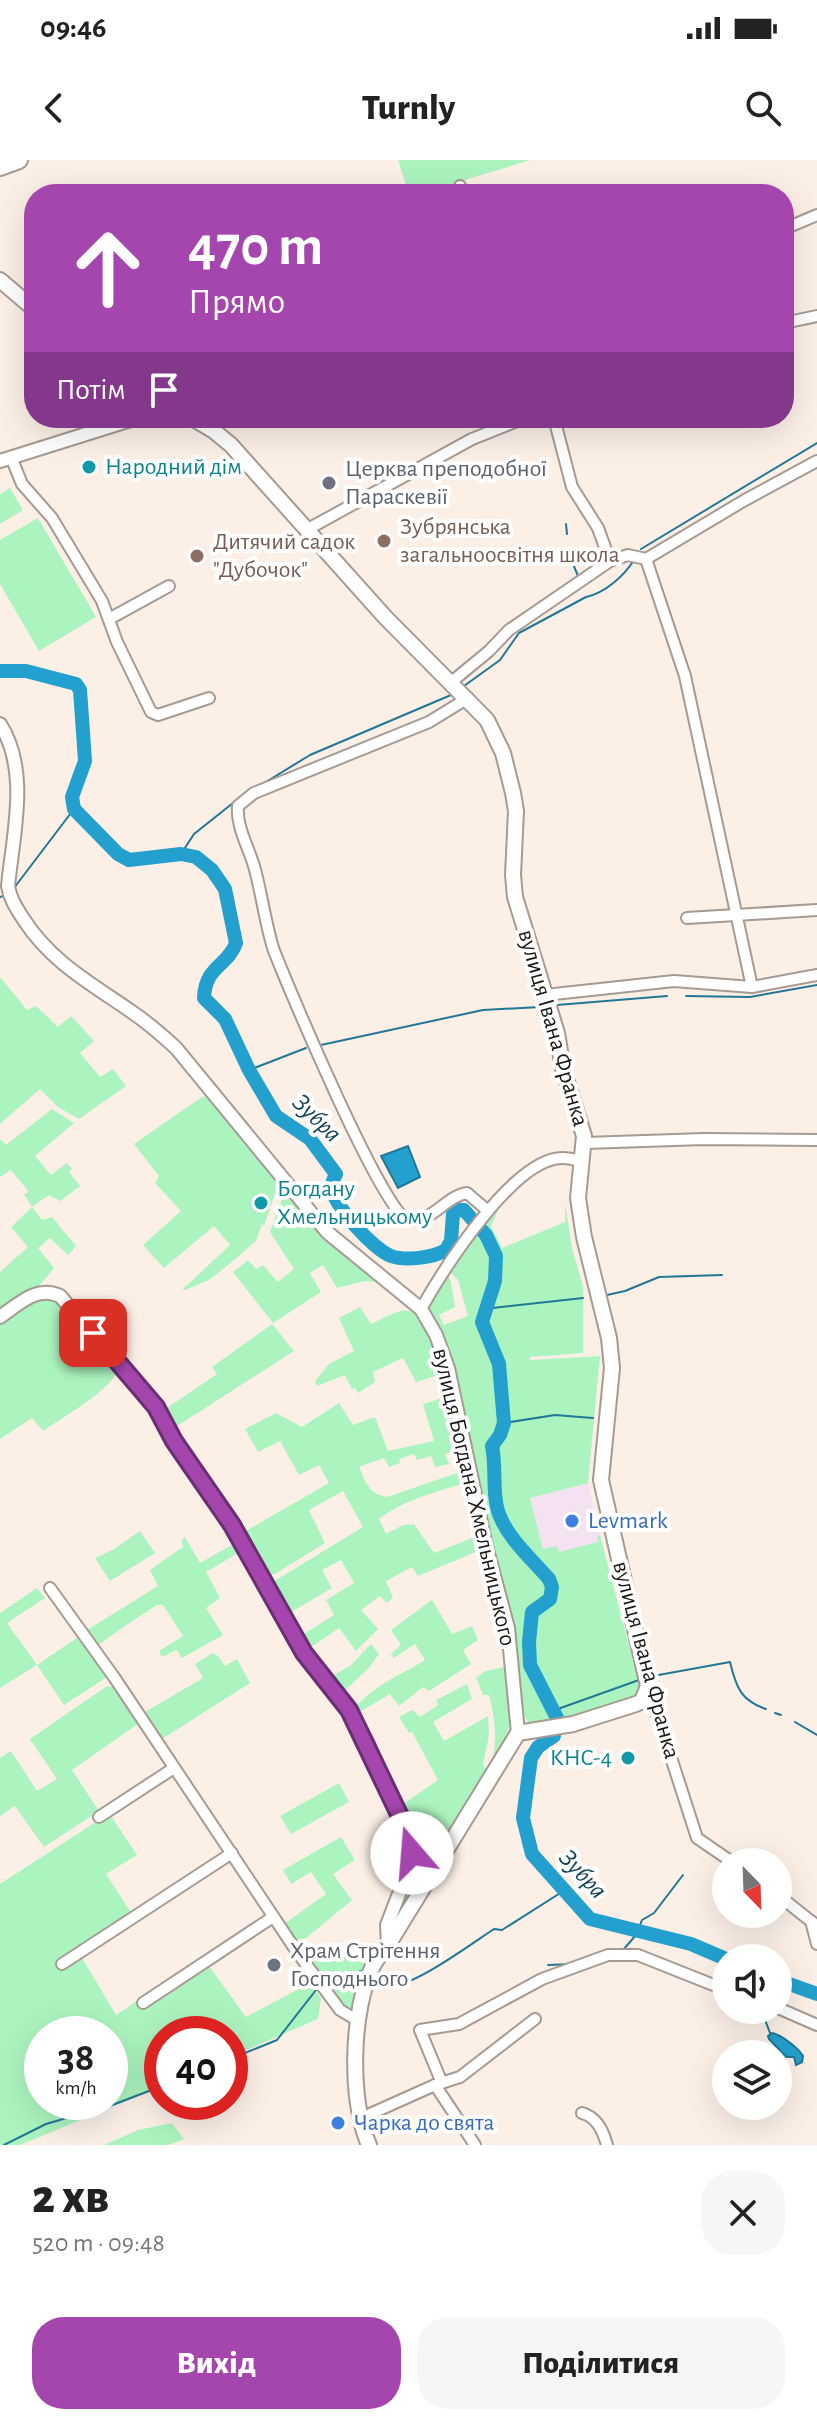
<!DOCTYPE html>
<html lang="uk">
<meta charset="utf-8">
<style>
:root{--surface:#fff;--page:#f6f6f6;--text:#222;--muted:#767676;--accent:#a546af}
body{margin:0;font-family:"Alegreya Sans",sans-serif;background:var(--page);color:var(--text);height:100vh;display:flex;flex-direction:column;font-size:30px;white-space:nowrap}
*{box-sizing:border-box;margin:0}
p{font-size:26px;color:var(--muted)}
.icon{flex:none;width:44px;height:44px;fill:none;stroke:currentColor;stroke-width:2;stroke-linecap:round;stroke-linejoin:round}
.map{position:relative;height:1985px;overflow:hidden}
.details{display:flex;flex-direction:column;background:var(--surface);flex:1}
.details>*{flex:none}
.guide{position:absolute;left:24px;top:24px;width:770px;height:244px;border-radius:32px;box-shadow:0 8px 32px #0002;background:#a546af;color:#fff;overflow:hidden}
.needle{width:52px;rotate:157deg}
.buttons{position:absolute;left:712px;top:1688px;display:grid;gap:16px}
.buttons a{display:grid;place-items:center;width:80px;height:80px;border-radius:50%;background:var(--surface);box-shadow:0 8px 32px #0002;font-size:40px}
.speed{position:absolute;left:24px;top:1856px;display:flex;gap:16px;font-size:40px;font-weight:700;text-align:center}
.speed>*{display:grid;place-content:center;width:104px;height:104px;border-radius:50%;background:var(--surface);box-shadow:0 8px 32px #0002;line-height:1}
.speed small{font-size:20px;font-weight:400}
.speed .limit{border:12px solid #d22;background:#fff;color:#111}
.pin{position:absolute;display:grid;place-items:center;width:68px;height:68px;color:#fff;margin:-34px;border-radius:16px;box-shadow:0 4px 12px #0006}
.me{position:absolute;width:88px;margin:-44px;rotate:342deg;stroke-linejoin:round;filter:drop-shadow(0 0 6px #0008)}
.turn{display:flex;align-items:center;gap:28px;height:168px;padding:0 32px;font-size:36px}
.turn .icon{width:104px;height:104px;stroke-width:2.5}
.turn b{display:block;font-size:56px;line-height:68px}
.then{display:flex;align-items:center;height:76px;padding:0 32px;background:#0003;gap:16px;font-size:30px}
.round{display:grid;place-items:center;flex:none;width:84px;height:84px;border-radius:32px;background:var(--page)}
.summary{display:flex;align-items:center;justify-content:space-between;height:136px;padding:0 32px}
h1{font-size:48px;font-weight:800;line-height:60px}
.cta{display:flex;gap:16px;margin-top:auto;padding:16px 32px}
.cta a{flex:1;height:92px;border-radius:32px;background:var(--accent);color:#fff;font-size:32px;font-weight:800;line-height:92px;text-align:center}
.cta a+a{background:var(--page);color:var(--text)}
.status{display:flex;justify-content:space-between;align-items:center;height:56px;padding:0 40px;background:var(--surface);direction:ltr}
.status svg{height:22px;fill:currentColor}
header{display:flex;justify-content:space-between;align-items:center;height:104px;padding:0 32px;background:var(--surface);font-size:36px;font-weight:800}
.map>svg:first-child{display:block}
</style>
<div class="status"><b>09:46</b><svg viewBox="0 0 49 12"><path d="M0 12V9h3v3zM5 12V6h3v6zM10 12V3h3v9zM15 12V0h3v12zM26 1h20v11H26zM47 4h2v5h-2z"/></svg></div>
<header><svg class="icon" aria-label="back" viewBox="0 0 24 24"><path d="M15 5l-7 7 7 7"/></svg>Turnly<svg class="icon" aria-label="search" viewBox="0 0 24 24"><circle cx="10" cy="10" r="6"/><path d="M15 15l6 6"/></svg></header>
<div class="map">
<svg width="817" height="1985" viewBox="0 0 817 1985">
<rect width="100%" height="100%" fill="#fbefe6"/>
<path fill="#f4e1f1" d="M588,1323L600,1375L597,1376L599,1382L559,1392L556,1386L543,1390L529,1338Z"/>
<g fill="#acf4bf" fill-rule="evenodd">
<path d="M398,0H530L419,34H409Z"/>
<path d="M10,328L23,350L0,364V334Z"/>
<path d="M38,358L96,457L39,491L0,424V380Z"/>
<path d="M0,817L27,850L36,846L58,867L71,856L94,881L80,893L100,917L113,909L126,926L79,959L58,947L40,929L0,964Z"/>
<path d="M210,936L278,1025L264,1066L262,1064L256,1081L227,1106L209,1120L185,1130L183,1129L230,1085L214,1066L164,1108L143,1085L181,1051L155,1023L159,1016L134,984L202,937Z"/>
<path d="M52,949L74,963L35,996L51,1015L67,1003L72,1008L69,1012L80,1026L60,1041L49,1035L32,1047L42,1060L52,1057L76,1086L68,1095L50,1078L38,1088L54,1108L38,1127L0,1151V1112L28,1087L11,1067L32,1047L24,1034L29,1032L11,1010L0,1017V979L6,985Z"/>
<path d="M285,1031L379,1119L378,1122L365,1121L337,1128L323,1105L310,1113L321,1132L273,1163L233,1112L248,1100L256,1109L263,1105L278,1122L294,1109L270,1072Z"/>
<path d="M565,1043L572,1088L583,1126V1193L530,1197V1200L600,1196L588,1323L530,1338L543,1389L557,1386L559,1392L598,1382L597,1376L600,1375L635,1508C638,1517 644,1522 639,1532C631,1549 554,1562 535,1565L529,1563L523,1555L512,1480L428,1151V1144L445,1115L450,1118L455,1147L439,1155L444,1165L468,1156L458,1120L448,1110L496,1046H500L491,1066L502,1088L565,1062Z"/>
<path d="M41,1136L57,1139L118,1208C114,1229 61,1258 43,1271L32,1258L0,1279V1162Z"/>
<path d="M360,1147L371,1164C380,1160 391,1153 401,1151C431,1146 437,1192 445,1213L416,1222L403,1198L373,1212L375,1222L358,1233L355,1228L352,1229L345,1215L317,1226L315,1221L329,1204L354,1191L339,1158Z"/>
<path d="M272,1164L294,1191L174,1268L164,1250L217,1214L212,1207Z"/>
<path d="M449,1236L464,1300L460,1301L457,1291L445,1294L449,1304L435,1307L431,1296L417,1300L414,1294L399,1299L400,1303L389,1307L384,1298L359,1307C366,1323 369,1334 387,1337L460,1312L466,1313L468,1322C437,1332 405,1339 379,1359L386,1374L403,1365L414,1364L434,1393L477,1376L474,1362L477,1361L483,1389L418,1416L412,1407L386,1421L393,1438L387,1443L380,1436L361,1450L378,1469L356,1491L339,1468L307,1490L299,1477L334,1455L326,1440L354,1423L341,1400L322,1410L332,1428L288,1454L271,1423L363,1367L343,1331L309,1350L325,1383L275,1414L266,1416L244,1372L329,1323L319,1305L299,1315L280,1281L258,1292L245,1269L276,1253L302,1267L339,1243L353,1265L375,1257L388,1291L434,1281L423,1244Z"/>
<path d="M140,1371L155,1393L110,1421L95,1398L114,1389Z"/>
<path d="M185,1377L200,1403L235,1383L240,1392L206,1412L220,1438L206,1448L223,1475L182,1498L177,1490L162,1497L159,1491L183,1476L163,1445H157C137,1458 118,1470 99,1485L87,1470L158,1426L150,1410L183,1387L181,1381Z"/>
<path d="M37,1428L45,1438L7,1463L37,1505L78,1477L107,1517L64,1545L37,1505L0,1528V1453Z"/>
<path d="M432,1440L452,1474L472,1466L478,1480L463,1490L471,1504L429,1531L423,1527L399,1546L390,1534L358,1553L355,1547C378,1523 399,1516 425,1500L415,1484L394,1498L391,1494L401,1485L391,1470Z"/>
<path d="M371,1484L379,1494L368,1509L343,1532L330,1517L351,1505Z"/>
<path d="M213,1493L218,1496L225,1506L237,1499L250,1523L162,1579L145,1552L203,1518L195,1504Z"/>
<path d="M509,1506C514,1552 516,1564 491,1605C498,1583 495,1557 489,1535H483L476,1518L486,1511Z"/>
<path d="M467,1524L472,1539L433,1562L444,1581L488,1556L489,1575L483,1605L488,1611L398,1758L416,1688L414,1671L402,1645L438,1620L412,1572L409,1573L399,1557L412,1550L420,1557L438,1545L436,1540Z"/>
<path d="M107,1526L113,1527L138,1564L72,1610L99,1651L44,1687L15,1646L0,1656V1598L11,1591L37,1631L57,1619L30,1579Z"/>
<path d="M339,1623L349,1642L291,1674L280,1656Z"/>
<path d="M105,1656H111L137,1695L106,1714L132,1754L56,1802L61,1809L81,1796L116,1855L137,1841L143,1849L209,1806L246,1857L310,1823L321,1838L318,1859L230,1897V1874H162V1926L20,1985H0V1724ZM42,1874H110V1942H42Z"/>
<path d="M341,1677L355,1700L333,1714L352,1740L299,1784L284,1764L326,1734L311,1712L291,1724L283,1710Z"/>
<path d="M307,1789L355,1799L365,1804L350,1850L343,1847L301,1791Z"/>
<path d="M172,1963L184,1979L168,1985H104L138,1970Z"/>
</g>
<g fill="#23a0ce" stroke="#217796" stroke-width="2">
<path d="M408,986L420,1017L398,1028L381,996Z"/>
<path d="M772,1873C782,1875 798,1888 803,1896L802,1902L796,1905L794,1897H786L769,1879L768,1876Z"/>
</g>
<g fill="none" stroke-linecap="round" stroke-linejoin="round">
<g stroke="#217796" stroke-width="2">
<path d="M566,364L567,374"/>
<path d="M641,389L817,283"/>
<path d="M573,404L578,416"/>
<path d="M464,526L500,500L519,473L586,437C605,433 624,416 634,400"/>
<path d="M261,625L310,595L451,535"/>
<path d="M181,694L194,674L238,639"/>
<path d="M14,728L74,649"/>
<path d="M0,737L3,736"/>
<path d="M686,836L750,837L817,825"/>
<path d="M557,845L667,836"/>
<path d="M321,885L483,850L540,847"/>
<path d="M249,910L306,888"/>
<path d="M607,1135L625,1131L659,1117L722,1115"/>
<path d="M484,1149L583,1138"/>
<path d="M504,1263L555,1255L593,1258"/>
<path d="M653,1516L730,1502C736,1527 741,1541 766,1549"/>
<path d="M555,1550L639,1520"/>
<path d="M775,1553L781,1555"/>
<path d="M795,1562L817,1575"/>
<path d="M623,1790L636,1775L642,1760L654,1753L683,1715"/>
<path d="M548,1805L574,1804"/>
<path d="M378,1818C383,1821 389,1825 395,1825C417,1824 474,1782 494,1769L502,1770L565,1730"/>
<path d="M325,1820L362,1811"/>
<path d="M764,1857L770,1873"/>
<path d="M230,1899L277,1880L316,1830"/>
<path d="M4,1985L46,1964L115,1944L162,1926"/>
</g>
<g stroke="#23a0ce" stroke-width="14">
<path d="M0,511H26L76,524L80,530L85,601L72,637L74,649L118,694L129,700L181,694L196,697L212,710L225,729L236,783C228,806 205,806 204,838L225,859L249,910L276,956L310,979L336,1014C335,1017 332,1021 332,1025C330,1043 374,1090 391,1096C405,1101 433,1098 446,1090L451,1081L453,1054L458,1050H464L486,1075L496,1096L495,1121L482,1162L499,1204L504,1263L500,1275L492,1286C496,1305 493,1324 496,1342C500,1372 531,1398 549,1419L552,1427L550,1439L532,1452L529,1482L530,1505L558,1560"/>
<path d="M554,1576L538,1587L531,1598L523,1658L532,1694L590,1759L691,1784L726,1799"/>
<path d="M778,1820L817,1834"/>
</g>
<g stroke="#a69a92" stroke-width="14">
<g id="minor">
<path d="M460,26L464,34"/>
<path d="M784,69L817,55"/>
<path d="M784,163L817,156"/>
<path d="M554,258L572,327L598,368L610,401"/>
<path d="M11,297L22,324L52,358L102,441L117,482L151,552L158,555L209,538"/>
<path d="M308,369L472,279L525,258"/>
<path d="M646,399L685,516L752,827"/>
<path d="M109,459L169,426"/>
<path d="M449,524L489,491L509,470L610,401L628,395L646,399L745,340L817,301"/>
<path d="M468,538L429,562L254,633L238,646C236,666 248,686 254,706C262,734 265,763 274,791C289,828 382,1051 407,1059C430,1066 445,1036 467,1033L488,1051"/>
<path d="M687,758L817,750"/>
<path d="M545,835L674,821L752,827L817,815"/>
<path d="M585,983L704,979L817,980"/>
<path d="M421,1149C443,1110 514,997 563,998C569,998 576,1000 581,1001"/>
<path d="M50,1428L114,1517L297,1792L340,1850L357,1860"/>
<path d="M648,1526L697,1678L732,1702"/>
<path d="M99,1657L174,1608"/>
<path d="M778,1735L817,1766"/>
<path d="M811,1761L817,1784"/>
<path d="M62,1804L232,1693"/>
<path d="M143,1843L273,1757"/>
<path d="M778,1848L817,1865"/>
<path d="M442,1923L420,1870L459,1864L542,1819L608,1795H638L726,1830"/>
<path d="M435,1925L475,1985"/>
<path d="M582,1953C597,1957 603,1971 607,1985"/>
<path d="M359,1959L435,1925L460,1917L535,1859"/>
</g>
</g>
<g stroke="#a69a92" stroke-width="16">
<g id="tertiary">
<path d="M0,301L137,258"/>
<path d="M0,564C30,611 13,674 8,726C10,739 17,749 24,760C52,803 92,824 132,852C148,863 162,875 176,888L327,1072L421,1149L436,1175L448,1208L486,1386L508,1468L518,1573"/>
<path d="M0,1157C19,1144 37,1125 60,1136L156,1247L174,1281L232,1365L304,1493L349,1550L367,1582L411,1683L409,1708L387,1765L388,1785"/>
</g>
</g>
<g stroke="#a69a92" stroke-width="18">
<g id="secondary">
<path d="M0,120L34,149"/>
<path d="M192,258L214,271L231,285L385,457L487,560L503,593L513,633L516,651L513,715L515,737L557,873L563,909L584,976L578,1038L584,1077L609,1178L612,1208L601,1320L648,1526L642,1541L636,1544L573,1564L518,1573L388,1785C383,1792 376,1799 373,1806C351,1849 349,1941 369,1985"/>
</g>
</g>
<g stroke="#a69a92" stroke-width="20">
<path id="trunk" d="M0,7L19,0"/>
</g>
<use href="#minor" stroke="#fff" stroke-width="10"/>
<use href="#tertiary" stroke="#fff" stroke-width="12"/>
<use href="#secondary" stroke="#fff" stroke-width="14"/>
<use href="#trunk" stroke="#fff" stroke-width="16"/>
</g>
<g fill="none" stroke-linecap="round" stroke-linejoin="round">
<g stroke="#6b2e72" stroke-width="20">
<path id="route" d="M93,1173L156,1247L174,1281L232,1365L304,1493L349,1550L409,1675L412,1693"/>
</g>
<use href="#route" stroke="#a546af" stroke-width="14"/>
</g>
<g fill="#0f9aa8" stroke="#fff" stroke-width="3">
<circle cx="89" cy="307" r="8"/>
<circle cx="261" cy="1043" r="8"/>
<circle cx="628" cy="1598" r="8"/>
</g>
<g fill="#6b7280" stroke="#fff" stroke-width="3">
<circle cx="329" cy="323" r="8"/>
<circle cx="274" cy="1805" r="8"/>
</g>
<g fill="#8d6e63" stroke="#fff" stroke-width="3">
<circle cx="384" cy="381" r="8"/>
<circle cx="197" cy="396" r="8"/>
</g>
<g fill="#3f7fe0" stroke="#fff" stroke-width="3">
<circle cx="572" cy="1361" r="8"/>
<circle cx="338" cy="1963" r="8"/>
</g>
<g text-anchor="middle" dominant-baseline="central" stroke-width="8" stroke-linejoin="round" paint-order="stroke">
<g font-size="24" fill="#0d838f" stroke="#fff" text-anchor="start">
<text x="105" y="307">Народний дім</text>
<text x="277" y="1029">Богдану<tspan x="277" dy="28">Хмельницькому</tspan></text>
<text x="612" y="1598" text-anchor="end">КНС-4</text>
</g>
<g font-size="24" fill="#5b616d" stroke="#fff" text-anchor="start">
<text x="345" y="309">Церква преподобної<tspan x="345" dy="28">Параскевії</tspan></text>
<text x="290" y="1791">Храм Стрітення<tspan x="290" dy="28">Господнього</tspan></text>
</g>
<g font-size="24" fill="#785e54" stroke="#fff" text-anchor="start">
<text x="400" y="367">Зубрянська<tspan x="400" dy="28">загальноосвітня школа</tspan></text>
<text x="213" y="382">Дитячий садок<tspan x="213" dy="28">"Дубочок"</tspan></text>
</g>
<g font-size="24" fill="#1c1815" stroke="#fff">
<text transform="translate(553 868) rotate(74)">вулиця Івана Франка</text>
<text transform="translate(474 1337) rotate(77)">вулиця Богдана Хмельницького</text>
<text transform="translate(646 1500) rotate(75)">вулиця Івана Франка</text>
</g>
<g font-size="24" fill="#366cbe" stroke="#fff" text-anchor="start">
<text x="588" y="1361">Levmark</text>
<text x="354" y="1963">Чарка до свята</text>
</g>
<g font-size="26" font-style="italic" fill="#124356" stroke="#fff">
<text transform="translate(317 958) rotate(44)">Зубра</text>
<text transform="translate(583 1714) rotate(47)">Зубра</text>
</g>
</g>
</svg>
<div class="buttons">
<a><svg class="needle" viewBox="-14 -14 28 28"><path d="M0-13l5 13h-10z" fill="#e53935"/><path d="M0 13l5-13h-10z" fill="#767676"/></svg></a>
<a><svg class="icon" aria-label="sound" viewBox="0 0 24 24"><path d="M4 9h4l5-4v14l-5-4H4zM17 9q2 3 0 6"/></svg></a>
<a><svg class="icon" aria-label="layers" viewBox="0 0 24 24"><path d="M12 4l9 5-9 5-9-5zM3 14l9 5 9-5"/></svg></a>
</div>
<div class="speed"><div>38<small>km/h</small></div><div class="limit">40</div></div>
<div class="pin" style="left:93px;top:1173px;background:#d93025"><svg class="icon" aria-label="arrive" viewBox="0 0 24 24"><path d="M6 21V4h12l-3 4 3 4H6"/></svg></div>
<svg class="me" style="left:412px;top:1693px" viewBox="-20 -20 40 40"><circle r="19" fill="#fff"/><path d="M0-13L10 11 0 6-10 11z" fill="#a546af"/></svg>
<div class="guide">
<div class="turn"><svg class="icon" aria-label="ahead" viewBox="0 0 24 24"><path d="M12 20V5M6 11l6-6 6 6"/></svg><div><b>470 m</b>Прямо</div></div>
<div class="then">Потім<svg class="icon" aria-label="arrive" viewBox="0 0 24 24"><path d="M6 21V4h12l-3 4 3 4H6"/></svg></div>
</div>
</div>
<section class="details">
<div class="summary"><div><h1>2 хв</h1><p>520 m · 09:48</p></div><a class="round"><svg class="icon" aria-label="close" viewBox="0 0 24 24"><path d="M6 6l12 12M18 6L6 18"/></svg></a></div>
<div class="cta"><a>Вихід</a><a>Поділитися</a></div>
</section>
